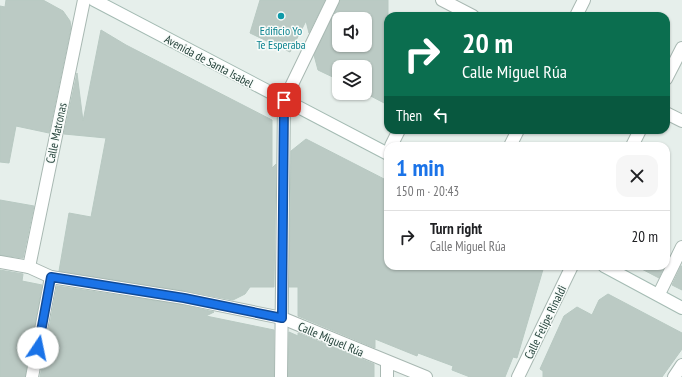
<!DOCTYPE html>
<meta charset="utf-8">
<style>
:root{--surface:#fff;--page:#f6f6f6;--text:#202124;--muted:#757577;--line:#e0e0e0;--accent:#1a73e8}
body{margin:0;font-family:"PT Sans Narrow",sans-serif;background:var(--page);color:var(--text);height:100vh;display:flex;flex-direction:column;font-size:15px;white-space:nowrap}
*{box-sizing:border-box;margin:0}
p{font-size:13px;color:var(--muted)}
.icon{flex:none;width:22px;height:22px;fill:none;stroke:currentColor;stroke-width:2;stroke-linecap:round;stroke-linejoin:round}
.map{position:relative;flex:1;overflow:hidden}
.sheet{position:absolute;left:384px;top:142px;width:286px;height:128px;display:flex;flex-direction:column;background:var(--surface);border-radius:12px;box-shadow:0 1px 3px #0004}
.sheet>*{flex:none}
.top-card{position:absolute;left:384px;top:12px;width:286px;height:122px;border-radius:12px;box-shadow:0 1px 3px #0004;background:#0b6e4f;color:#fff;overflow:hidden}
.controls{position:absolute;left:332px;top:12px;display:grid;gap:8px}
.controls a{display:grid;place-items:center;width:40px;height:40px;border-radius:8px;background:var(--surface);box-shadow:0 1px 3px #0004;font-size:20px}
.pin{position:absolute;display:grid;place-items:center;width:34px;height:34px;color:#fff;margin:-17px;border-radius:8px;box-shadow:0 2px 6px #0006}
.me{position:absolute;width:44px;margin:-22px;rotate:11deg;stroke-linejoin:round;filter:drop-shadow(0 0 3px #0008)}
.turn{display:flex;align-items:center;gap:14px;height:84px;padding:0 12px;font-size:18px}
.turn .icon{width:52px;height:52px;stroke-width:2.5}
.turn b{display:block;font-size:28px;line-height:34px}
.then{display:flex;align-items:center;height:38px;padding:0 12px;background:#0003;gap:8px;font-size:15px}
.round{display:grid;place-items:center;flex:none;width:42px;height:42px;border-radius:12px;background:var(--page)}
.overview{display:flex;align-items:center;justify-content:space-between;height:68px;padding:0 12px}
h1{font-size:24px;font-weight:700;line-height:30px;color:var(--accent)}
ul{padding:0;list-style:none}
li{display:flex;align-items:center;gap:12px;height:52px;padding:0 12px;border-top:1px solid var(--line)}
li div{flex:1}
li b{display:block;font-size:15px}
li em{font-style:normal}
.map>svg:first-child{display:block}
</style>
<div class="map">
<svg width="682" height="377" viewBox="0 0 682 377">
<rect width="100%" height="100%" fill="#e6efeb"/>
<g fill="#bbcac4" stroke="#b8c9c2" fill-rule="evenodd">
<path d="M6,0H43L63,11L70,21L71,27L49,133L16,126L9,163L0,162V6L5,7Z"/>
<path d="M260,0H325L309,33L306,21L290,52L250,33Z"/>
<path d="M340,0H388V105L365,93V67H339V80L318,70L314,55ZM339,19H365V45H339Z"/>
<path d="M101,30L126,45L272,120V168L276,164L274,287H250L245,294L233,300L185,291L59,271L69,213L91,217L106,138L64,134L77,73L83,121Z"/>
<path d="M306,139L388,181V266H544L517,358L513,357L505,377H470L452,370L453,366L418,353L417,356L375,339V348L298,316V287H289L291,151Z"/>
<path d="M0,200L34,206L23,258L0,255Z"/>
<path d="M636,266H664L659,278Z"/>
<path d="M681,266H682V290L672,285Z"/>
<path d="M0,270L23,274L22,281L42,285L25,377H0Z"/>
<path d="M57,286L183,305L214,312L206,316L274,330V377H40Z"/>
<path d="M608,294L682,333V349L662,377H543V371L540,369L564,316L577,307L592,315L599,300Z"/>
<path d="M289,332L298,336V333L374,364V377H288Z"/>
</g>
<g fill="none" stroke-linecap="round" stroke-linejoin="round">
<g stroke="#a8b8b2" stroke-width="14">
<g id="minor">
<path d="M442,0L473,16"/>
<path d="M576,16L584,0"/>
<path d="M666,113L682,121"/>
<path d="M391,146L399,130"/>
<path d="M510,146L518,130"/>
<path d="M0,262L29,267L51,277L184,298L282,318L426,377"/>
<path d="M29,267L84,0"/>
<path d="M659,294L682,247"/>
<path d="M32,377L51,277"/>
<path d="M387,377V363"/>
<path d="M674,377L682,365"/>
</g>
</g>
<g stroke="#a8b8b2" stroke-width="14">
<g id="tertiary">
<path d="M666,79L682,48"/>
<path d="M632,146L640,130"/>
<path d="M281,377L284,101L333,0"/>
<path d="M518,377L572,266"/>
</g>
</g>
<g stroke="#a4bbb3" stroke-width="14">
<g id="secondary">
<path d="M94,0L388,154"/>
<path d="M604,266L682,308"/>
</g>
</g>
<use href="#minor" stroke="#fff" stroke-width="12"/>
<use href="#tertiary" stroke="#fff" stroke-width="12"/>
<use href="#secondary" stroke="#fff" stroke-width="12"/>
</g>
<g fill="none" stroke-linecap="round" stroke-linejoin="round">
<g stroke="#114b97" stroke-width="10">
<path id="route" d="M38,348L51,277L184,298L282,318L284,100"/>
</g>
<use href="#route" stroke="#1a73e8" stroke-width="7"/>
</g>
<circle fill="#0f9aa8" stroke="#f7fbf9" stroke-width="1.5" cx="281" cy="16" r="4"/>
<g text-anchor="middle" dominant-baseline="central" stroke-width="3" stroke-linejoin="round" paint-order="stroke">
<g font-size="12" fill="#0d838f" stroke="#f7fbf9">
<text x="281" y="30">Edificio Yo<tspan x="281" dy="14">Te Esperaba</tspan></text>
</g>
<g font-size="12" fill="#24423a" stroke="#f7fbf9">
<text transform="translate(209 61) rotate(28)">Avenida de Santa Isabel</text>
<text transform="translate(56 133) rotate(-78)">Calle Matronas</text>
<text transform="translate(545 322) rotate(-64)">Calle Felipe Rinaldi</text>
<text transform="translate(331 339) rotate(23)">Calle Miguel Rúa</text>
</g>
</g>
</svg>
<div class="controls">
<a><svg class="icon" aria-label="sound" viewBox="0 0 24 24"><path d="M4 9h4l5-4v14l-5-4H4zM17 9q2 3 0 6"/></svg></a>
<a><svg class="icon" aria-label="layers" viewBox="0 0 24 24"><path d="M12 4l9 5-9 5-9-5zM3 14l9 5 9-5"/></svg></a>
</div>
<div class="pin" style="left:284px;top:100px;background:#d93025"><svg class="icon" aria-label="arrive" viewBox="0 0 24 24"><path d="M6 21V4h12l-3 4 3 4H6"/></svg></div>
<svg class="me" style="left:38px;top:348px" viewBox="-20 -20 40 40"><circle r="19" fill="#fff"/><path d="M0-13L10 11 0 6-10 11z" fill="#1a73e8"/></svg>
<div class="top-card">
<div class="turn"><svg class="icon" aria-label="right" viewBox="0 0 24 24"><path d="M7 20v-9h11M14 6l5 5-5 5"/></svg><div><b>20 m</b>Calle Miguel Rúa</div></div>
<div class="then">Then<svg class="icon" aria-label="left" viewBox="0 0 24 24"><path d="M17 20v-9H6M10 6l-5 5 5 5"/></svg></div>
</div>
<section class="sheet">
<div class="overview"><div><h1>1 min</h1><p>150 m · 20:43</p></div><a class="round"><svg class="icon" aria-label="close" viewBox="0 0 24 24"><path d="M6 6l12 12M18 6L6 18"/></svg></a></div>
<ul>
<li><svg class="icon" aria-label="right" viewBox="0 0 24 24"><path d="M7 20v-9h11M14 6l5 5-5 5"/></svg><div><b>Turn right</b><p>Calle Miguel Rúa</p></div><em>20 m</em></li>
</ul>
</section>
</div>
